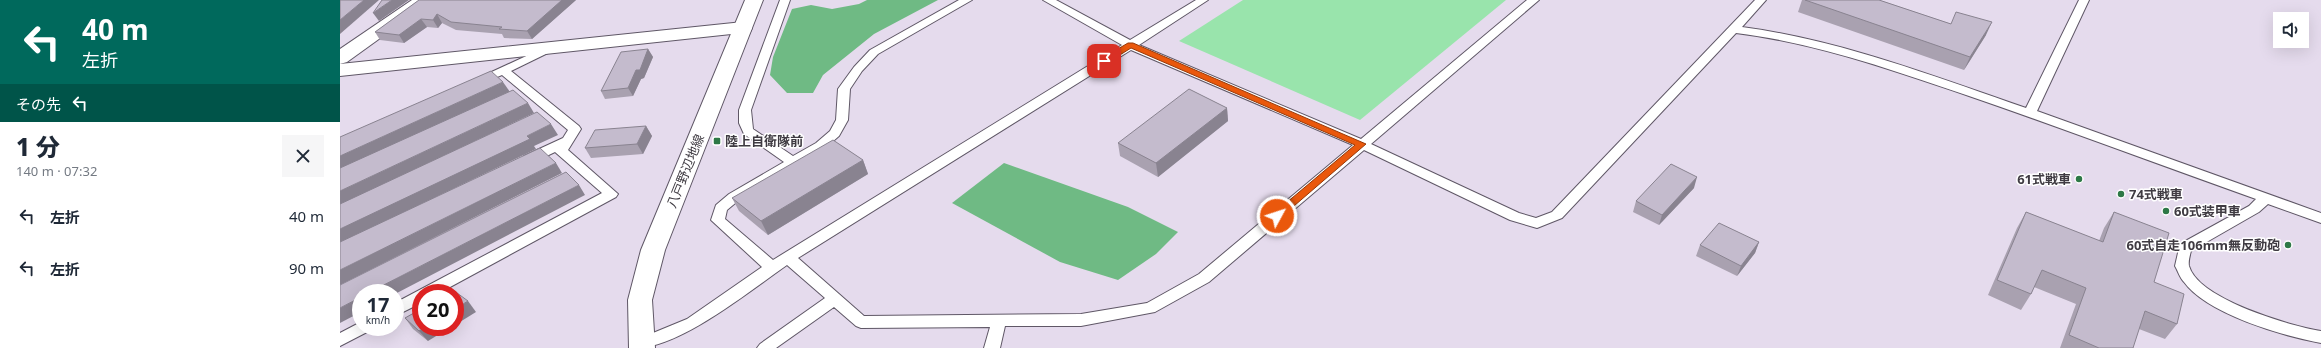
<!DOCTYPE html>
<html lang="ja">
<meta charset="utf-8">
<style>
:root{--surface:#fff;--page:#f6f6f7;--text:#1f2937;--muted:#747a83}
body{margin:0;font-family:"Noto Sans","Noto Sans JP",sans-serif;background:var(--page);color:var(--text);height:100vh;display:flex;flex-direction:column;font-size:15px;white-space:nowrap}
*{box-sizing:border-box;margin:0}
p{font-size:13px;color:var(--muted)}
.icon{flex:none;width:22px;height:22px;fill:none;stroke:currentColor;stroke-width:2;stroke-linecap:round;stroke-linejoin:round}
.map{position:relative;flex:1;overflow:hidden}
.panel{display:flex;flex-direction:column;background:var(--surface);width:340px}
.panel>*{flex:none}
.guide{background:#00695c;color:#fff;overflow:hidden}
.controls{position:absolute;left:1933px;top:12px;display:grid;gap:8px}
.controls a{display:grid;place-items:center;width:36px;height:36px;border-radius:0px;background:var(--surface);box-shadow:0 4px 16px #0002;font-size:20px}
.speed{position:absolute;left:12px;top:284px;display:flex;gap:8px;font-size:20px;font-weight:700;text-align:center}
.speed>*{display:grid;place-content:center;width:52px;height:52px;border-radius:50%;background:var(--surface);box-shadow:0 4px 16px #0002;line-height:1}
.speed small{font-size:10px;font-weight:400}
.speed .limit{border:6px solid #d22;background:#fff;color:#111}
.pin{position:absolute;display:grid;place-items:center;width:34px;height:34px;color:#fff;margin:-17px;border-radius:8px;box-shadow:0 2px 6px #0006}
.me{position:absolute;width:44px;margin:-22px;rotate:50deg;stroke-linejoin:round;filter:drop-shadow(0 0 3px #0008)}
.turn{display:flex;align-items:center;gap:14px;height:84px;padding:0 16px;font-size:18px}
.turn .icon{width:52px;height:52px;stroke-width:2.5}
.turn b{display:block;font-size:28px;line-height:34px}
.then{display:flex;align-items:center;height:38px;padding:0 16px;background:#0003;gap:8px;font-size:15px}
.round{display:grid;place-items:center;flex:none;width:42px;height:42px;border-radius:0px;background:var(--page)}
.overview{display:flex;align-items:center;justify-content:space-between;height:68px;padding:0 16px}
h1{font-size:24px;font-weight:800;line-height:30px}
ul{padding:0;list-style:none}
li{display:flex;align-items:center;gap:12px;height:52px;padding:0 16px}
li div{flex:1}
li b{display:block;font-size:15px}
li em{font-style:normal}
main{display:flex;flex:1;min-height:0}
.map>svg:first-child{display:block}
</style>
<main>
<section class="panel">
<div class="guide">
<div class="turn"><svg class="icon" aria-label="left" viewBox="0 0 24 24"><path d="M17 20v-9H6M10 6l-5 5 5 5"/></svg><div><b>40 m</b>左折</div></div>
<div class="then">その先<svg class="icon" aria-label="left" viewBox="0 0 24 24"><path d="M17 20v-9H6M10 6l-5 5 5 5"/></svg></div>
</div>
<div class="overview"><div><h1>1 分</h1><p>140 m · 07:32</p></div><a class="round"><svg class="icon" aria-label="close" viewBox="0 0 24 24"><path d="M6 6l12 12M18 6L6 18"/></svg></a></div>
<ul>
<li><svg class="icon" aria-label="left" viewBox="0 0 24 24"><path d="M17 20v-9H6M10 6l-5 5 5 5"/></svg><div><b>左折</b></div><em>40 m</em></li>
<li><svg class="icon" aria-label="left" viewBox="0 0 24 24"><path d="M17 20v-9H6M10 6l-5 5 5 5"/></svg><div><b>左折</b></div><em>90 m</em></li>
</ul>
</section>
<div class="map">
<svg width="1981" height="348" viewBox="0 0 1981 348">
<rect width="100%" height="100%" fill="#e5dbed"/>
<path fill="#99e4ac" d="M903,0H1166L1020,120L839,41Z"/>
<g fill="#6fba84">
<path d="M527,0H598L534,34L483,75L473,93H447L430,75L433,57L452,9L471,5L492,9L519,4Z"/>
<path d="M664,163L788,207L838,232L816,254L778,280L720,262L612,203Z"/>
</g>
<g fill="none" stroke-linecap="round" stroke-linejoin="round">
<g stroke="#5f5766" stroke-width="2">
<g id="lane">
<path d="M440,0H450L411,110L413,129L453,156L476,143L490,131L496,120L498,89L514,67L530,50L619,0H632L538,54L522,71L510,89L508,120L499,136L484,149L399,200L387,210L385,219L433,260L782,45L703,0H716L790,40L856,0H868L799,45L1021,139L1187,0H1199L1031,144L1179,213L1196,218L1212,212L1415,0H1426L1402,27C1500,40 1593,76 1686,108L1739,0H1749L1697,111L1981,213V223L1928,204L1919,212L1851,251C1850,255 1848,261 1849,266C1858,299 1950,326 1981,331V343C1943,336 1867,314 1844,282C1840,278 1838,271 1835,266L1840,244L1909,206L1916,199C1820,165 1725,129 1629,96C1552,70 1477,43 1396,33L1222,218L1197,228L1170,220L1024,150L869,282L815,312L741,326H665L660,348H644L650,327L521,328L516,326L494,307L436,348H417L420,344L485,298L447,265C411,290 340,348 296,348L293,344L296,340L347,319L422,267L371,220L376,205L389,194L444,162L404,134L399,123V110ZM791,50L1013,145L859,274L807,303L741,314L524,316L458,258Z"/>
<path d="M210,45L216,48L214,50L171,71L239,126L241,129L228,150L278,194L276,197L99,293H81V303L55,316V303L262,193L215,152L194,162H184L183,159L184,156L223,138L228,130L162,75L138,85L132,81Z"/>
<path d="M21,322V327H31L29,331L0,346V333Z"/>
</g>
</g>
<g stroke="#5f5766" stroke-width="2">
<g id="street">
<path d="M72,0H93L7,62L0,64V49Z"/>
<path d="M403,22L410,24L412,28L410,32L0,76V64Z"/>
</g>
</g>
<g stroke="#5f5766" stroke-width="2">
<path id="primary" d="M405,0H423L325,250L312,300L315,348H289L288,300L301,250Z"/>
</g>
<use href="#lane" fill="#fff" fill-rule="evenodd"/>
<use href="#street" fill="#fff" fill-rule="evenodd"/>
<use href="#primary" fill="#fff" fill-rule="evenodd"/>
</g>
<g fill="#a9a1b0">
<path d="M79,0H236L192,39L164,38L162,34L116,30L102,23L98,28L87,27L64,43L40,40L35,32Z"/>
<path d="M1462,0H1539L1611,24L1646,35L1624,70L1458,12Z"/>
<path d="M308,49L313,57L304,78L301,79L293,96L265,99L261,91Z"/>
<path d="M887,108L888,121L818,177L780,156L778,143Z"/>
<path d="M306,126L312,136L303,154L251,158L245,148Z"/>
<path d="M523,160L528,174L428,235L399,211L392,198Z"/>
<path d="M1354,188L1319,225L1293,212L1296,201Z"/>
<path d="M1686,212L1759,241L1764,228L1774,212L1837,324L1825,339L1799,329L1793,348H1720L1736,304L1694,287L1691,294L1681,310L1648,295L1677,228Z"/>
<path d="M1419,242L1415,253L1397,276L1356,256L1360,245Z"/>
<path d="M81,309L88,341L73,329L65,318Z"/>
</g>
<g fill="#898390">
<path d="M24,0H39L0,34V20Z"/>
<path d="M52,0H69L39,21L33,13Z"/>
<path d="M222,0H236L192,39L187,31Z"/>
<path d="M97,14L102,23L98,28L93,20Z"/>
<path d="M81,19L87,27L64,43L59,35Z"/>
<path d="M1652,22L1646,35L1624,70L1630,57Z"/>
<path d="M308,49L313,57L304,78L301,79L293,96L288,88L296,70Z"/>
<path d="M163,82L170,92L0,170V156Z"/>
<path d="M188,103L194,113L0,205V191Z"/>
<path d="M887,108L888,121L818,177L816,163Z"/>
<path d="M211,124L218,135L194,146L196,149L0,243V229Z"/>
<path d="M306,126L312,136L303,154L297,144Z"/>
<path d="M523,160L528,174L428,235L421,221Z"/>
<path d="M216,163L222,173L0,285V270Z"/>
<path d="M1357,177L1354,188L1319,225L1322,215Z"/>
<path d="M239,185L245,195L55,294V293H28Z"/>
<path d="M1419,242L1415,253L1397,276L1401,266Z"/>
<path d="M21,297V312L0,323V308Z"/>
<path d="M128,301L136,312L115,325V309Z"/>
<path d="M85,327H111L88,341L79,331Z"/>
</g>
<g fill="#c4bbcd" stroke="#898390">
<path d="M0,0H24L0,20Z"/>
<path d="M42,0H52L33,13Z"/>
<path d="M79,0H222L187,31L159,29L162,27L111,22L97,14L93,20L81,19L59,35L35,32Z"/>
<path d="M1465,0H1539L1611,24L1616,12L1652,22L1630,57Z"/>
<path d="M308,49L300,70H296L288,88L261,91L281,52Z"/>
<path d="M151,71L163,82L0,156V137Z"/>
<path d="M849,89L887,108L816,163L778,143Z"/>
<path d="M173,90L188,103L0,191V168Z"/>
<path d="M197,112L211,124L187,136L190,139L0,229V204Z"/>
<path d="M306,126L297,144L245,148L255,130Z"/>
<path d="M493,140L523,160L421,221L392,198Z"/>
<path d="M200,148L216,163L0,270V242Z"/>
<path d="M1331,164L1357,177L1322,215L1296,201Z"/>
<path d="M226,172L239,185L28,293H21V297L0,308V285Z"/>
<path d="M1686,212L1763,242L1774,212L1829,233L1814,282L1844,294L1837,324L1805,311L1793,348H1759L1729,335L1746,288L1702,270L1691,294L1657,280Z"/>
<path d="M1379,223L1419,242L1401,266L1360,245Z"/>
<path d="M113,290L128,301L115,309V293H107Z"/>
<path d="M81,309V327H85L79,331L65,318Z"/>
</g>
<path fill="#ea580c" stroke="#983908" d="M788,43H793L1026,144L940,218H933V214L1015,145L791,48L767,63H761V59Z"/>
<g fill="#2d7846" stroke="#fff" stroke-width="1.5">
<rect x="373" y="137" width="8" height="8" rx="2"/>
<circle cx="1739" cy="179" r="4"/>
<circle cx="1781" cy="194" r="4"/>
<circle cx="1826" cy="211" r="4"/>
<circle cx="1948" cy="245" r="4"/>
</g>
<g text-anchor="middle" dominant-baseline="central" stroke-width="3" stroke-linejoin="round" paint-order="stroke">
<g font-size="13" font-weight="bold" fill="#3f3b42" stroke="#fff" text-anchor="start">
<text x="385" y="141">陸上自衛隊前</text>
<text x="1731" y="179" text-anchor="end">61式戦車</text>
<text x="1789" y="194">74式戦車</text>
<text x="1834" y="211">60式装甲車</text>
<text x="1940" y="245" text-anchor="end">60式自走106mm無反動砲</text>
</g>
<g font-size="13" fill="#3f3b42" stroke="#fff">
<text transform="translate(345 171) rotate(-68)">八戸野辺地線</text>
</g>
</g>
</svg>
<div class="controls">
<a><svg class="icon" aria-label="sound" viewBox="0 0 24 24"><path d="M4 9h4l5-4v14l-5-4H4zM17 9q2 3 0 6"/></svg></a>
</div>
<div class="speed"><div>17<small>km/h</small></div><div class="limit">20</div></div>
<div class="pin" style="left:764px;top:61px;background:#d93025"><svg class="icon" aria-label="arrive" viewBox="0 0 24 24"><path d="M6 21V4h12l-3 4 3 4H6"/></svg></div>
<svg class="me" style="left:937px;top:216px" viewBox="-20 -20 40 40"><circle r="17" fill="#ea580c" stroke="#fff" stroke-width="3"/><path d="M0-11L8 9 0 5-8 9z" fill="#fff"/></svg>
</div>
</main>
